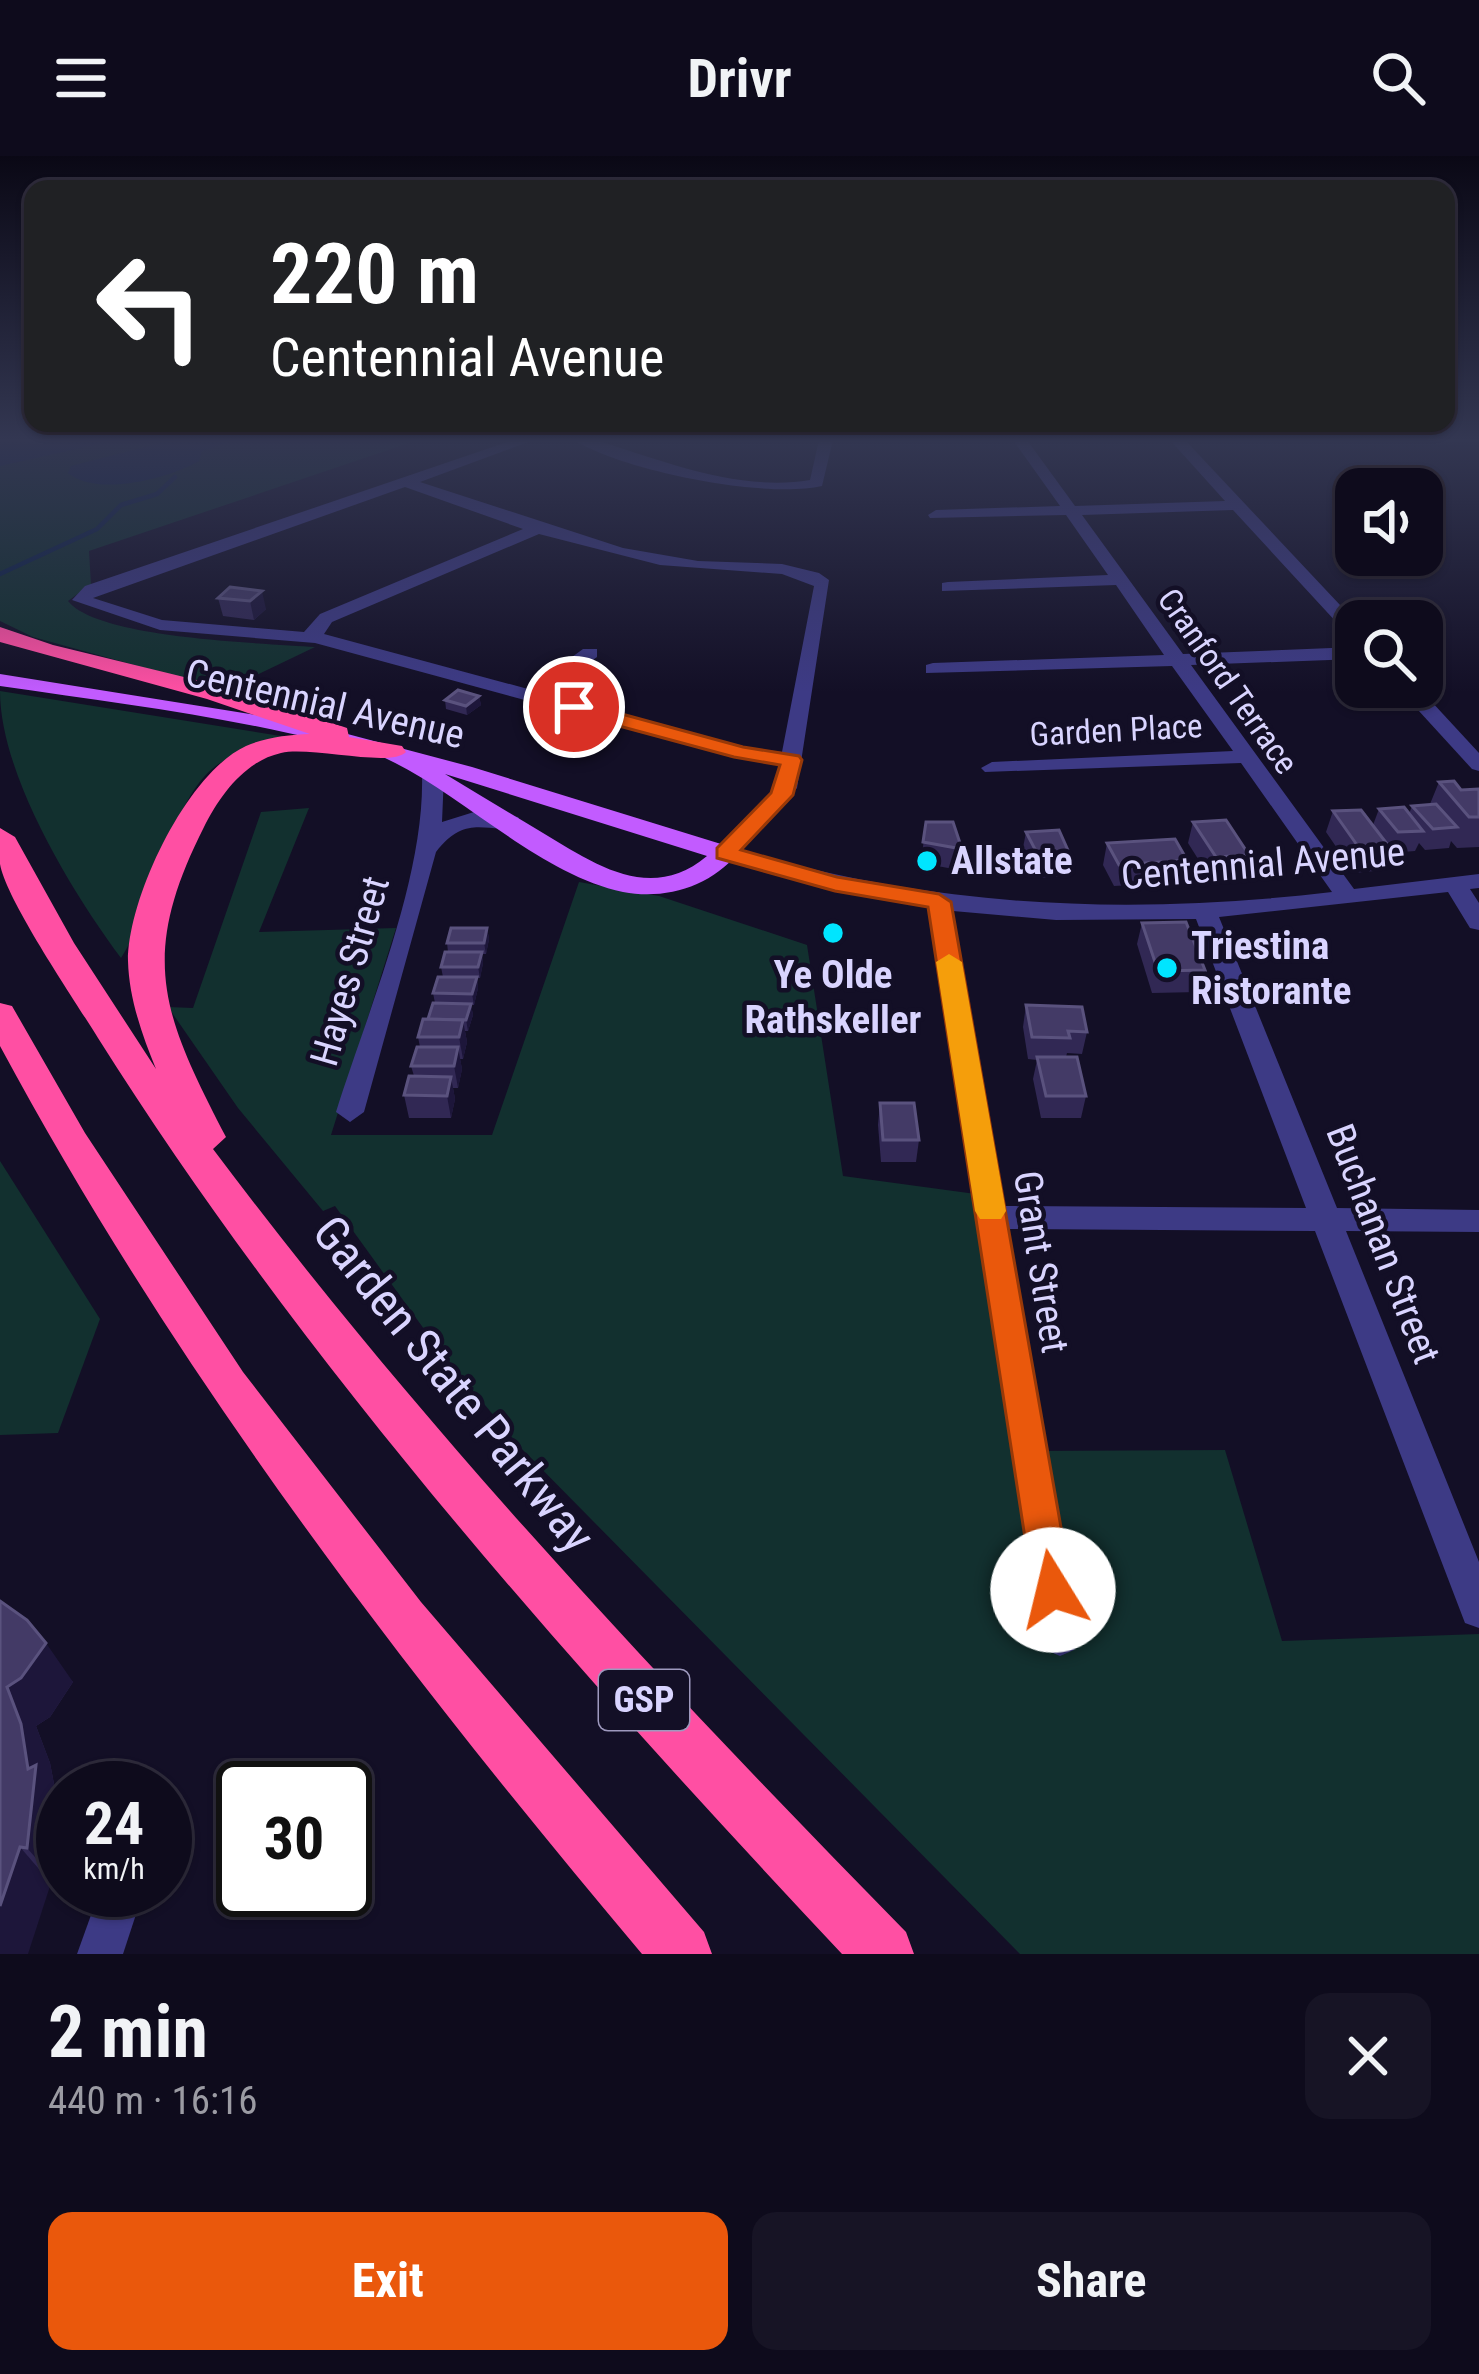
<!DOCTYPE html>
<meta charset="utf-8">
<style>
:root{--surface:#0e0b1c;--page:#171425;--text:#f1f3f6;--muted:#9b9ba3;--line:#2e2b3b;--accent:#ea580c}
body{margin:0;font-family:"Roboto Condensed",sans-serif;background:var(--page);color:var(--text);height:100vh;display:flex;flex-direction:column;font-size:45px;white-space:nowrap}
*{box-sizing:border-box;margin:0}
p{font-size:39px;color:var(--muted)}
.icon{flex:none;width:66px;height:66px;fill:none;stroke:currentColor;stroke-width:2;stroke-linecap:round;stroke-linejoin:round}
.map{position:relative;height:1798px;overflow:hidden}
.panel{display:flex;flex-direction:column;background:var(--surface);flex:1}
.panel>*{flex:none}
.top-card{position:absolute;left:24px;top:24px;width:1431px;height:252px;border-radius:24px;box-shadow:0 3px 9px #0004,0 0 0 3px var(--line);background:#202124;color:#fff;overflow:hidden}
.buttons{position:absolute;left:1335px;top:312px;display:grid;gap:24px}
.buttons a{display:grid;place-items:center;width:108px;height:108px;border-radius:24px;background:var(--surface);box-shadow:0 3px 9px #0004,0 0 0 3px var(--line);font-size:60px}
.speed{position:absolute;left:36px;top:1605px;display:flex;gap:24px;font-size:60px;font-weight:700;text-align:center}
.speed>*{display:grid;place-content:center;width:156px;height:156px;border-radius:50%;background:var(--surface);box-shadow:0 3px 9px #0004,0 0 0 3px var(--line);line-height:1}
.speed small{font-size:30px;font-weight:400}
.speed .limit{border:6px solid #111;border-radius:18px;background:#fff;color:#111}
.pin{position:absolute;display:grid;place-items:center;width:102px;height:102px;color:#fff;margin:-51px;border:6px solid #fff;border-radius:50%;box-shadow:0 3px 12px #0007}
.me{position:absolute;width:132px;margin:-66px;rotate:351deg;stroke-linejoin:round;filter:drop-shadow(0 0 9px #0008)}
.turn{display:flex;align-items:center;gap:42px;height:252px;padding:0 48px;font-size:54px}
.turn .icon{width:156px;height:156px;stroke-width:2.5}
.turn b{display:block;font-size:84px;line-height:102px}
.round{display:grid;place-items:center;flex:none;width:126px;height:126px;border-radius:24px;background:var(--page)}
.summary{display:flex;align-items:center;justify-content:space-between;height:204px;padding:0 48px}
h1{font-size:72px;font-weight:700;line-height:90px}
.action{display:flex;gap:24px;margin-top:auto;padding:24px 48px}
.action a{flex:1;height:138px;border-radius:24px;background:var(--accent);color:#fff;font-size:48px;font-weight:700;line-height:138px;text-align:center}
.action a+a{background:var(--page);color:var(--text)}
header{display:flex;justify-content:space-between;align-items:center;height:156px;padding:0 48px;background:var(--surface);font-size:54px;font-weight:700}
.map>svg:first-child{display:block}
</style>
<header><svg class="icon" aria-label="menu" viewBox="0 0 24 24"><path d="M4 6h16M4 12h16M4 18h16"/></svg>Drivr<svg class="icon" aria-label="search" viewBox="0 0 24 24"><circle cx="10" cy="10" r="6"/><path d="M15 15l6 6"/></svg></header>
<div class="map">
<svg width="1479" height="1798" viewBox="0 0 1479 1798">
<rect width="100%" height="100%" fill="#130f26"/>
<g fill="#12302f">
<path d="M0,284H418L89,395L91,428L68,445C98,483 264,487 315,491L225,534L33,481L0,465Z"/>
<path d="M0,535L287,581C266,589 236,596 217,609C169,643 155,752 121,802C71,735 0,618 0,535Z"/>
<path d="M309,652L259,776L396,772L331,979H492L579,726L659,740L807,789L843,1020L983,1039L1030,1295L1225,1294L1282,1485L1479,1478V1798H1020L519,1290L437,1191L335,1050L323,1055L238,952L168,851L193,852L261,656Z"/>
<path d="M0,1005L100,1163L58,1277L0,1279Z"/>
</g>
<g fill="#0c2248">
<path d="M117,284L0,310V286Z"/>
<path d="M172,284H237L202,295L199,305C167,323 97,341 68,317L71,310Z"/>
</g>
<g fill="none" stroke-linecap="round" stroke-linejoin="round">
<path stroke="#0c2248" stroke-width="4.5" d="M0,418L97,373L121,349L157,338L175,321"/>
<g fill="#3d3a85" fill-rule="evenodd">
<path d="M513,284H534L420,326L623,392L698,405L782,408L819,417L829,424L797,632L740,694C935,752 1130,760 1332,736L1241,607L985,616L981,612L992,606L1233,595L1172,510L926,517V509L933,507L1164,499L1116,429L942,435V427L948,426L1108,419L1066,359L930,362L928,359L936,354L1060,350L1013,284H1027L1075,350L1225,345L1170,284H1185L1356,466V482L1350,481L1233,354L1082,359L1183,498L1356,491V503L1191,509L1354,733L1479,718V732L1470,733L1479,747V774L1470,772L1448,736L1219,761L1337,1052L1479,1054V1076L1346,1075L1479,1406V1472L1465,1467L1460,1454L1315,1075L1008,1073L1080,1481L1074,1494L1060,1500L1046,1494L1040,1481L928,751L834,734L717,702V692L776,630L780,609L735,601L315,487L160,474L72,444L85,430ZM405,331L523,373L320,458L304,476L162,464L93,442ZM539,378L660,409L782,418L814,430L782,596L743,591L547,538L597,501V493H583L528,533L324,478L332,466ZM953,755L1056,764L1196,763L1306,1052L1004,1050Z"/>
<path d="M574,284H596C663,305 739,336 810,324L819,284H833L822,330C764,343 624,315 574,284Z"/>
<path d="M1397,531H1418L1479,597V615L1472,613Z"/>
<path d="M433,613L444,619L442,666L474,656L518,661L521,666C495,685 470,651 436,696L364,956L350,966L336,956C367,857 425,722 422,619Z"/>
<path d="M100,1734H144L123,1798H77Z"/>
</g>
<path fill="#c25bff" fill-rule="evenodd" d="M0,518L306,567L472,611L734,692L738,697C710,731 665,744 623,736C538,718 463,638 385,602C357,588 319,584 288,577C193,556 96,544 0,530ZM445,618L707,700C651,747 596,709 543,677C511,658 478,638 445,618Z"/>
<g fill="#ff4fa3" fill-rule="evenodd">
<path d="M0,471L53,489L225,531L347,572L349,581L402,590L406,596C391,612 311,590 281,597C245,605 220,639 204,671C138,801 162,858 226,981L213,993C423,1273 662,1527 906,1776L914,1798H842C574,1512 308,1215 98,882C76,846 6,744 0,708C0,697 0,684 0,672L15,681L74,787L156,913C142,879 129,842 128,805C128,741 187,617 246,590C266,581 289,579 310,578L207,543L0,486Z"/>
<path d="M0,847L12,850L85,977L243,1216L421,1446L704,1776L712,1798H642C402,1513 177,1219 0,890Z"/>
</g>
</g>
<g fill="#312854">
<path d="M230,431L266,453L254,464L223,460L218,442Z"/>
<path d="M479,540L481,549L467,559L446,553L445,544Z"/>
<path d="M1439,626L1461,634L1479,633V691L1457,692L1451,685L1449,692L1425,694L1419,687L1415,695L1390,697L1384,714L1354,717L1326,676L1333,655L1373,669L1379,653L1409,658L1412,650L1430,648Z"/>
<path d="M926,666L962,693L959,714L921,707Z"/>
<path d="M1193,666L1249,699L1244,720L1210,722L1188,687Z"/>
<path d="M1026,676L1070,699L1067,720L1036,722L1022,697Z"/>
<path d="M1107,687L1187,704L1182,726L1114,730L1103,709Z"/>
<path d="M1142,767L1205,814L1199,836L1152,837L1137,788Z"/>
<path d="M487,772L489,783L486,798H482L483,807L480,822H477L478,832L474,849H471L473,859L468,875H465L467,886L463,903H460L462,913L458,932H453L455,943L451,962H409L404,939L414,920L411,910L420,891L418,881L428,863L435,847L433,837L443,821L441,811L448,796L447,787Z"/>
<path d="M1026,849L1087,876L1082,898L1067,897L1066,901L1086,940L1081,962H1041L1033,923L1037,904L1028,903L1023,871Z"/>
<path d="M880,947L919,984L916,1006H881L878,969Z"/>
<path d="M0,1445L73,1526L50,1561L36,1570L50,1607L55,1633L63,1644V1671L58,1727H51L0,1798Z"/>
</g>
<g fill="#1d163a">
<path d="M262,435L266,453L254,464L250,445Z"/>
<path d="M479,540L481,549L467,559L466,550Z"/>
<path d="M487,772L489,783L486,798L484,787Z"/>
<path d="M482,796L483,807L480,822L478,811Z"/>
<path d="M477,821L478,832L474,849L472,838Z"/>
<path d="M471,848L473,859L468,875L466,864Z"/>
<path d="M463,864L467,886L463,903L459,881Z"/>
<path d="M458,891L462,913L458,932L454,910Z"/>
<path d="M451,921L455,943L451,962L447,940Z"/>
<path d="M46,1487L73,1526L50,1561L36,1570L50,1607L55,1633L63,1644V1671L58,1727L27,1692L28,1613L7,1531Z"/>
<path d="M20,1691L51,1727L28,1798H0V1750Z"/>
</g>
<g fill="#433a66" stroke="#5a527e" stroke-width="3">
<path d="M230,431L262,435L250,445L218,442Z"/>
<path d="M458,534L479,540L466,550L445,544Z"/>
<path d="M1454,625L1461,634L1479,633V661H1469L1439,626Z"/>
<path d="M1436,648L1457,671L1433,673L1412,650Z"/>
<path d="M1404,651L1423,675L1398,676L1379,653Z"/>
<path d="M1361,654L1391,693L1362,696L1333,655Z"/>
<path d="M1226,664L1249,699L1216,701L1193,666Z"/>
<path d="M926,666H953L962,693L923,686Z"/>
<path d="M1059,674L1070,699L1039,701L1026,676Z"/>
<path d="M1175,683L1187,704L1119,709L1107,687Z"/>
<path d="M1186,766L1205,814L1158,815L1142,767Z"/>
<path d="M451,772H487L484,787H447Z"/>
<path d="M445,796H482L478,811H441Z"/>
<path d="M438,821H477L472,838L433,837Z"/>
<path d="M433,847L471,848L466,864L428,863Z"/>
<path d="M1026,849L1082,851L1087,876L1068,875L1070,882L1032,881Z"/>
<path d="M423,863L463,864L459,881H418Z"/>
<path d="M417,891H458L454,910H411Z"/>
<path d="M1037,901H1077L1086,940H1046Z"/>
<path d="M409,920L451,921L447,940L404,939Z"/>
<path d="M880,947H914L919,984H883Z"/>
<path d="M0,1445L27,1464L46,1487L21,1522L7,1531L21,1568L28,1613L36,1609L27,1692L20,1691L0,1750Z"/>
</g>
<linearGradient id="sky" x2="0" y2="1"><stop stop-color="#0a0815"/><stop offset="0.53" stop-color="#333752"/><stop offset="1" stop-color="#333752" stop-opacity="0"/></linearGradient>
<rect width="1479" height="536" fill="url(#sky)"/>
<path fill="#ea580c" stroke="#983908" stroke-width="3" d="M574,545L743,591L799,600L802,604L793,639L741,694L837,721L939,738L951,746L1072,1434L1066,1447L1053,1452L1039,1447L1033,1434L928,751L835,735L717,702V692L771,637L780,609L734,601L567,556L564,551Z"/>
<path fill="#f59e0b" d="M949,798L962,806L1006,1055L1001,1063H980L975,1055L936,806Z"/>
<g fill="#00e5ff" stroke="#130f26" stroke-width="4.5">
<circle cx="927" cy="705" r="12"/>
<circle cx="833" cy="777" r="12"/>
<circle cx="1167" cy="812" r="12"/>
</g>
<g text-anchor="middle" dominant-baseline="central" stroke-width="9" stroke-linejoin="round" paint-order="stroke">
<g font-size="33" fill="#d9d4ff" stroke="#130f26">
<text transform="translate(1228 525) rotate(55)">Cranford Terrace</text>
<text transform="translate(1116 574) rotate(-3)">Garden Place</text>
</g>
<rect fill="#130f26" stroke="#9e99be" stroke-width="3" x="599" y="1514" width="90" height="60" rx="9"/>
<g font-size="36" font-weight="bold" fill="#d9d4ff">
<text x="644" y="1544">GSP</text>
</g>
<g font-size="39" fill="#d9d4ff" stroke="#130f26">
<text transform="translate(325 548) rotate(13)">Centennial Avenue</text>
<text transform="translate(1263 708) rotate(-5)">Centennial Avenue</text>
<text transform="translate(350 815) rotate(-74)">Hayes Street</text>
<text transform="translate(1383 1088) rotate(69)">Buchanan Street</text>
<text transform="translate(1041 1106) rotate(81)">Grant Street</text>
</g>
<g font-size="39" font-weight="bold" fill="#d9d4ff" stroke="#130f26" text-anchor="start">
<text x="951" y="705">Allstate</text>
<text x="1191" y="790">Triestina<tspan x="1191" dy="45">Ristorante</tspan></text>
<text x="833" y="819" text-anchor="middle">Ye Olde<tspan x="833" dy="45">Rathskeller</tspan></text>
</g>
<g font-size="48" fill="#d9d4ff" stroke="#130f26">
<text transform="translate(454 1228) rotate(51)">Garden State Parkway</text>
</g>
</g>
</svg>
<div class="buttons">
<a><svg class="icon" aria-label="sound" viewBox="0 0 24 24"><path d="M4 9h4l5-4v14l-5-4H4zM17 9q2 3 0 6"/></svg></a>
<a><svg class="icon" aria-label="search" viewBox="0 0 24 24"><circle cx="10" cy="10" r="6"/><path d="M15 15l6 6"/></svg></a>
</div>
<div class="speed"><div>24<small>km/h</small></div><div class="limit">30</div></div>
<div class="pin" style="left:574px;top:551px;background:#d93025"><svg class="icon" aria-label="arrive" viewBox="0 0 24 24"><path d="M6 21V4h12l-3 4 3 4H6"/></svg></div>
<svg class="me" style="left:1053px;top:1434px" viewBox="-20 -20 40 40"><circle r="19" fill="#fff"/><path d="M0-13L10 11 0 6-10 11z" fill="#ea580c"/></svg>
<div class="top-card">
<div class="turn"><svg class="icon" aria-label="left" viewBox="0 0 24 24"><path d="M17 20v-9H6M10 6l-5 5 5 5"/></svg><div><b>220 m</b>Centennial Avenue</div></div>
</div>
</div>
<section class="panel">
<div class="summary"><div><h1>2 min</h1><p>440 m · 16:16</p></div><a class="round"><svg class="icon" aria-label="close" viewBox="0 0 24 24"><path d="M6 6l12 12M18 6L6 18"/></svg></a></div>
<div class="action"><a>Exit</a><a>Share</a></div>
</section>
